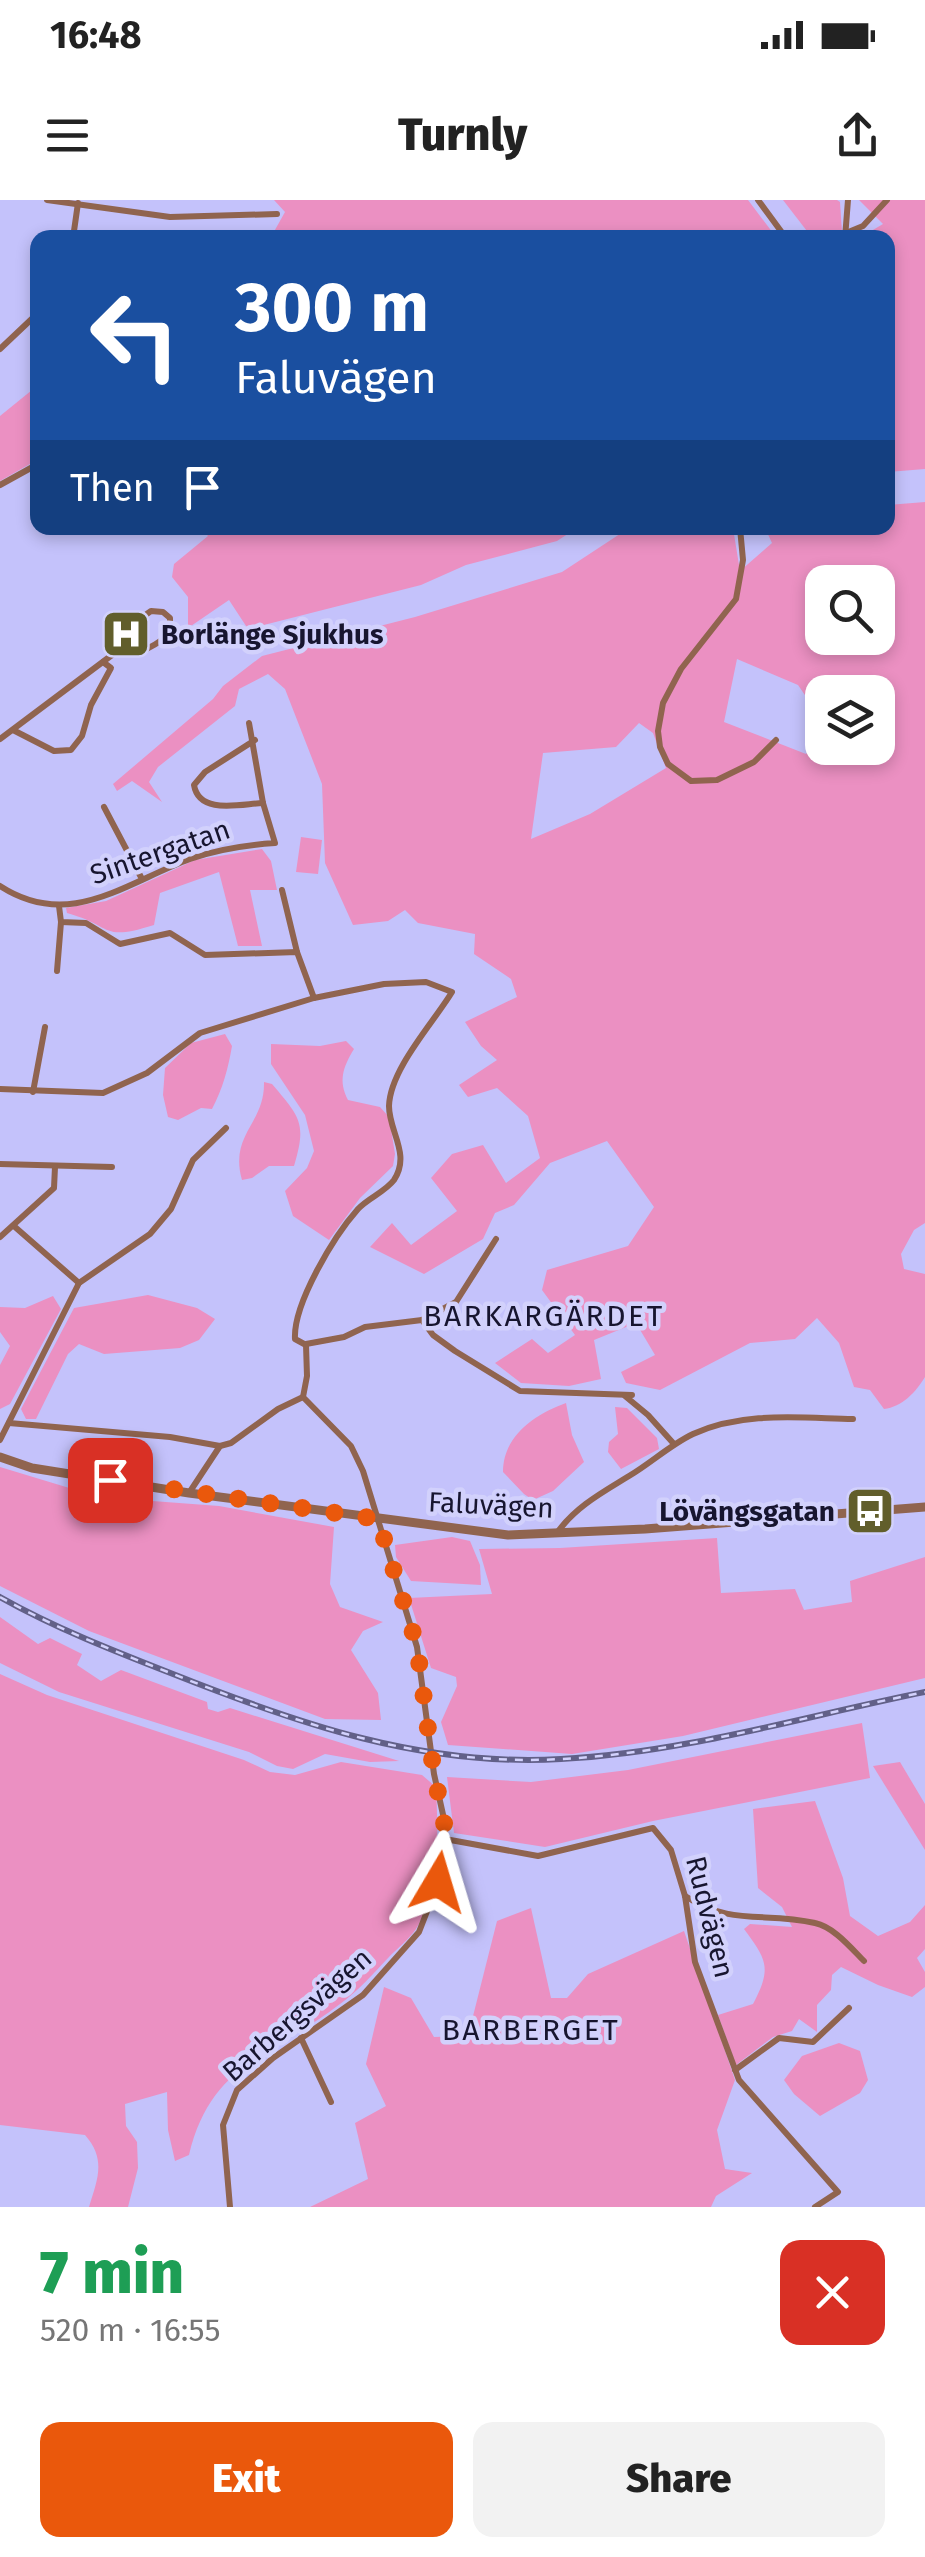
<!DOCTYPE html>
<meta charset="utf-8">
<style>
:root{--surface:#fff;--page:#f2f2f2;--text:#222;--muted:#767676;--accent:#ea580c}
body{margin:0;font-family:"Fira Sans",sans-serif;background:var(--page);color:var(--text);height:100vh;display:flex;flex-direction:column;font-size:38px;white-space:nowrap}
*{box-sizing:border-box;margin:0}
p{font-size:32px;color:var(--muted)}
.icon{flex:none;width:55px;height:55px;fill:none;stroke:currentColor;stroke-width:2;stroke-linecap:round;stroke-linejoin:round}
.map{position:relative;height:2007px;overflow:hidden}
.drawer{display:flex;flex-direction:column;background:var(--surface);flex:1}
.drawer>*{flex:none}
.hud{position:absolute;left:30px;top:30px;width:865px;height:305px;border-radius:20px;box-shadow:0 5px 15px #0003;background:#1a4fa0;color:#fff;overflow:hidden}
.buttons{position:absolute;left:805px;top:365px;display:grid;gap:20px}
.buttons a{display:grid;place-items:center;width:90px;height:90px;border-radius:20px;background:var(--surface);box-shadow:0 5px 15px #0003;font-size:50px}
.pin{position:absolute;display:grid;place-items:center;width:85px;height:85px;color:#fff;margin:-42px;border-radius:20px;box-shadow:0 5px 15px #0006}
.me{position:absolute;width:110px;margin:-55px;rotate:7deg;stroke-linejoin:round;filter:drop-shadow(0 0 8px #0008)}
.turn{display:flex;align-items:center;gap:35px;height:210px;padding:0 40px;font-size:45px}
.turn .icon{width:130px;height:130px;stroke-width:2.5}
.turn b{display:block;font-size:70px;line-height:85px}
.then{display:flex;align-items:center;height:95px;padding:0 40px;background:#0003;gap:20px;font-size:38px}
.round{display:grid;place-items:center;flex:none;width:105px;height:105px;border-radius:20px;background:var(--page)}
.overview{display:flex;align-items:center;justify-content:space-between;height:170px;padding:0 40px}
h1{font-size:60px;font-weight:800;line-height:75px;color:#1e9e55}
.primary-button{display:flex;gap:20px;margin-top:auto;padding:20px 40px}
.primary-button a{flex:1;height:115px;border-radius:20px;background:var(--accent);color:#fff;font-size:40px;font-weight:800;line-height:115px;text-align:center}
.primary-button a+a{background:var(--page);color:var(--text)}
.status{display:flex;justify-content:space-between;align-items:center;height:70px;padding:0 50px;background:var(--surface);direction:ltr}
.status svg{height:28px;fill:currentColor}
header{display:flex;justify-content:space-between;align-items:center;height:130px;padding:0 40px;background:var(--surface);font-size:45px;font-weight:800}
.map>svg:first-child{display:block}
</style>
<div class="status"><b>16:48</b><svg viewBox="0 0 49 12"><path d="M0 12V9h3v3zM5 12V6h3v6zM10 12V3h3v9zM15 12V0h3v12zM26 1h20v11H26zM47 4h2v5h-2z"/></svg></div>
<header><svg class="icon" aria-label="menu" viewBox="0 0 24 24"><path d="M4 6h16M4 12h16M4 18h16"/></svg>Turnly<svg class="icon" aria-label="share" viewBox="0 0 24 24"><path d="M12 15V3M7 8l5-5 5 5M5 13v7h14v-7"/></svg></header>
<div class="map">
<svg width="925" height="2007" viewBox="0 0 925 2007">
<rect width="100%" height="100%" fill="#c4c2fb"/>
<g fill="#eb90c2" fill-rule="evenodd">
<path d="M274,0H748L776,37H271L285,12Z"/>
<path d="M783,0H837L840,2L842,32L810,35Z"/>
<path d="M859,0H925V269L888,272V38L861,37L883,24Z"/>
<path d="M37,186V260L0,281V216Z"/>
<path d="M925,302V1023L914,1030L901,1054L904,1069L925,1074V1177C916,1192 902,1207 884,1209L870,1190L854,1187L839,1143L817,1118L795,1139L750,1143L660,1190L626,1183L621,1172L655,1155L636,1123L594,1140L601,1179L569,1186L521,1183L495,1163L532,1139L548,1153L575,1135L542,1090L547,1070L628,1046L654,1007L607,941L550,963L514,1005L495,1013L483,1039L424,1074L370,1047L392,1023L411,1045L457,1011L431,978L452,954L483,945L506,983L540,958L528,916L497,888L468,897L459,885L497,860L481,846L465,822L517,797L511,779L474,754L475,734L418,723L405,710L388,721L353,725L325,663L322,584L285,489L268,474L239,489L235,506L158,567L149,582L162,602L132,581L117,591L113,584L213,499L223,486L262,456L415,417L562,372L629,328H733L740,371L772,343L765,328H888V305ZM822,382H878V438H822ZM737,459L798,485L822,520V492H878V548H822V535L806,554L724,522ZM639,523L653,533L666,568L590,614L531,639L543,553L616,547Z"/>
<path d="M201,328H577L557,341L466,365L421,385L248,429L229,400L188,428V397L172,377L174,364L208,336Z"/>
<path d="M301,637L322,640L318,674L296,672Z"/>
<path d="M262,649L271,661L277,690H250L262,746H238L219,672L160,693L154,725C100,742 114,726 67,713L66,708L106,701L195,660Z"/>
<path d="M225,834L232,846C228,869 223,888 212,909L201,908L178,920L168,917L163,895L165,868L191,843Z"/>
<path d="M346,841L354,849C343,867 338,881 348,900L380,907L389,917L395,954L393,966L360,998L329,1040L293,1016L285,991L307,968L314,951L305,915L271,864V844L320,846Z"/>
<path d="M264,882L272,884C300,917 307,923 294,966H269L252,978L242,980C229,934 265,924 264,882Z"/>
<path d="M148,1095L197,1108L215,1119L199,1140L180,1148L104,1154L79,1144L68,1154L36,1219H26L21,1209L74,1108Z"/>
<path d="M53,1096L61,1109L10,1204L0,1209V1165L10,1146L0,1132V1107L25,1108Z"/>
<path d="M566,1203L572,1235L584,1262L553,1291L533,1300L524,1294L503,1272C503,1236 535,1214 566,1203Z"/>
<path d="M615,1207L627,1208L657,1238L659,1249L621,1269L608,1252L609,1242L618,1234Z"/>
<path d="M0,1267L99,1297L219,1306L334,1327L330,1384L340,1407L383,1422L363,1431L351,1450L378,1493L381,1520L325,1519L89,1431L0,1386Z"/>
<path d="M452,1337L470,1341L480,1365L481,1385L411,1381L396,1357L395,1345Z"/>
<path d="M717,1338L721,1393L795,1389L804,1410L852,1402L850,1381L925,1357V1478L683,1536L572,1554L448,1545L441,1522L457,1486L456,1477L431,1468L409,1398L492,1394L479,1349L560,1348Z"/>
<path d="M0,1417L38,1444L50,1438L82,1454L77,1465L101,1481L121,1470L207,1502L208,1509L218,1512L230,1508L399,1561L370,1562L325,1554L293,1569L277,1566L249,1552L59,1492L0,1463Z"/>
<path d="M0,1474L47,1495L244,1560L270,1572L295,1575L341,1562L422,1575L436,1587C438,1633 441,1688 416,1729C409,1739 398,1748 389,1757C374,1773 358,1791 340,1804C274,1855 211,1862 189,1955L175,1961L168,1930L167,1892L125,1904L126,1926L137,1942L138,1968L128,2007H89C97,1980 107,1960 85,1935L0,1925Z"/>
<path d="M862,1523L870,1578L653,1621L545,1647L454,1633L447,1577L531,1582L628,1570Z"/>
<path d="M900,1562L925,1604V1650L873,1566Z"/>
<path d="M815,1601L843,1678L850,1716L878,1736L910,1722L925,1705V1749L917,1758L925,1772V1787L912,1797L878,1785L841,1767L832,1775L831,1790L817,1805V1832L799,1819L792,1831L773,1837L736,1865L718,1815L753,1804C772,1768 767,1760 744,1729L750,1724L792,1727L782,1707L758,1688L753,1609Z"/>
<path d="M531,1708L551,1798H567L588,1774L684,1731L735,1880L717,1930L725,1969L752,1973L716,1996L711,2007H310L368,1979L355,1923L386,1906L366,1864L384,1787L411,1798L434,1837L468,1836L497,1721Z"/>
<path d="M839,1843L860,1851L868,1880L860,1893L820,1916L794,1894L784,1880L802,1856Z"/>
</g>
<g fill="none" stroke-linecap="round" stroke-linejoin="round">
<g stroke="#90644f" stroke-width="6">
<path d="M47,0L170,17L277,14"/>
<path d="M758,0L786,38"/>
<path d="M846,33L863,26L887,0"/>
<path d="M73,38L78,3"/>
<path d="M845,38L848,0"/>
<path d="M0,149L38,113"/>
<path d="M0,285L38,264"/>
<path d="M740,328L743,360L736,399L681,469L663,503L658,531L660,547L668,564L691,581L717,580L754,562L776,540"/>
<path d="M151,411L163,412L170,418C172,439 155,445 138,453L120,449L123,431Z"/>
<path d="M13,530L54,551L71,550L82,536L91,505L111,468L103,462"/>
<path d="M0,539L120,449"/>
<path d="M255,540L205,572L194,585C199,615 240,604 263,603"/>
<path d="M104,607L142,679"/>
<path d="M0,686C69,731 125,683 190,659C218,649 246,645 275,643L263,603L249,523"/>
<path d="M282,690L297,752"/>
<path d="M59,706L61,722L86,723L120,744L170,733L205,755L297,752L314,798"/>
<path d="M57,771L61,722"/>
<path d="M0,889L103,893L147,873L200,833L314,798L384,784L426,782L452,792C434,822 390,869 389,906C389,932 411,954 394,980C385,992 368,998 358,1009C334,1036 293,1104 295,1139L306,1145L307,1176L303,1197L351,1246L363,1271L417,1447L434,1574L444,1619L445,1645L438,1683L419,1732L363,1795L273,1858L237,1890L223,1925L230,2007"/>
<path d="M33,892L45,827"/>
<path d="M0,964L112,967"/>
<path d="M15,1027L79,1083"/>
<path d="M0,1037L54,988L55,967"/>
<path d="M422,1120L456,1102L496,1039"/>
<path d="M306,1144L344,1137L365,1127L422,1120L433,1135L455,1151L520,1191L632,1195"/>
<path d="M625,1196L648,1215L674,1244"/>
<path d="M9,1223L170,1237L220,1246"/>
<path d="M0,1240L79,1083L150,1034L171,1009L193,960L226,928"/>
<path d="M189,1293L220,1246L231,1243L278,1209L303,1197"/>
<path d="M557,1333C575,1307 603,1292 629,1276C651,1263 670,1245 693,1234C743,1211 800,1218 853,1219"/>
<path d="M445,1639L538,1656L653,1628L671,1650L685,1696L695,1762L739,1880L838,1992L815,2007"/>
<path d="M685,1696C733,1727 765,1711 815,1723C834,1727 851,1748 864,1761"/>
<path d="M301,1838L331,1902"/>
<path d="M735,1870L779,1838L813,1842L849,1808"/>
</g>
<path stroke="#90644f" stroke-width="9" d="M0,1257L32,1268L189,1293L508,1335L645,1329L925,1307"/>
<g stroke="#626088" stroke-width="6">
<path id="rail" d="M0,1397C55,1428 114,1451 173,1474C299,1524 423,1567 561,1559C684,1553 805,1516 925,1492"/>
</g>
<use href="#rail" stroke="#d2d1fc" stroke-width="2.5" stroke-dasharray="8" stroke-linecap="butt"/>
</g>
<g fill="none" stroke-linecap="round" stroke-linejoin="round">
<path stroke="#ea580c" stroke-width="18" stroke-dasharray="0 32.4" d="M110,1280L378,1319L417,1446L434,1574L444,1620L445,1645L438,1682"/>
</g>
<defs>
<g id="hospital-square" transform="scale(2.5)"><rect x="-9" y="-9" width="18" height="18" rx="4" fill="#615e2b" stroke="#d2d1fc"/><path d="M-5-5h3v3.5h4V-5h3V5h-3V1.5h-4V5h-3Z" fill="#fff"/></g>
<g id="bus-square" transform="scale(2.5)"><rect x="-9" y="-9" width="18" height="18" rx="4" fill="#615e2b" stroke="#d2d1fc"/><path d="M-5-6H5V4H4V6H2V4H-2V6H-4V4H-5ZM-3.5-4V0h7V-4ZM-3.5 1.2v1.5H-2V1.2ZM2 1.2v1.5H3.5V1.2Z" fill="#fff"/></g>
</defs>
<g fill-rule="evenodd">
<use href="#hospital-square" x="126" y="434"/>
<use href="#bus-square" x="870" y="1311"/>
</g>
<g text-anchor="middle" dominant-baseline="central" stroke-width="9" stroke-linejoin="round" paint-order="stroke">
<g font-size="28" font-weight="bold" fill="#17152f" stroke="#d2d1fc" text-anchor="start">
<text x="161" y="434">Borlänge Sjukhus</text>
<text x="835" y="1311" text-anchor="end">Lövängsgatan</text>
</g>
<g font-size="28" fill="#17152f" stroke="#d2d1fc">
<text transform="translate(160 652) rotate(-19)">Sintergatan</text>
<text transform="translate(491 1305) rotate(3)">Faluvägen</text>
<text transform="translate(710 1717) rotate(76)">Rudvägen</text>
<text transform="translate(297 1815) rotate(-41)">Barbergsvägen</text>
</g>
<g font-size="30" letter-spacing="2.5" fill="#17152f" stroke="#d2d1fc">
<text x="544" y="1116">BARKARGÄRDET</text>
<text x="531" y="1830">BARBERGET</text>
</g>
</g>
</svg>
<div class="buttons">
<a><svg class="icon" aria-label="search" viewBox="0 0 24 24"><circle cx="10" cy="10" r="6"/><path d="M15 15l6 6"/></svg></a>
<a><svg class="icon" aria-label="layers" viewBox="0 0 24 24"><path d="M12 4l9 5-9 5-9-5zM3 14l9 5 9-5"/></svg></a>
</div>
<div class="pin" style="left:110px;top:1280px;background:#d93025"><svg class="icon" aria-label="arrive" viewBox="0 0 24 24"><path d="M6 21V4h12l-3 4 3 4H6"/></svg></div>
<svg class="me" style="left:438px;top:1682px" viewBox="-20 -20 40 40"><path d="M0-17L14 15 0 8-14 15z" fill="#ea580c" stroke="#fff" stroke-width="4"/></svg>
<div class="hud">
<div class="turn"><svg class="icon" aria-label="left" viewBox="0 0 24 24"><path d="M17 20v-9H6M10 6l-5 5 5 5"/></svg><div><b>300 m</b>Faluvägen</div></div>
<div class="then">Then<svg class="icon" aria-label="arrive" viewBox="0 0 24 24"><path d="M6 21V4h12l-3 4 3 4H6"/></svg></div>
</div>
</div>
<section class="drawer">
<div class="overview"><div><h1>7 min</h1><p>520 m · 16:55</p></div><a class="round" style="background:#d93025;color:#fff"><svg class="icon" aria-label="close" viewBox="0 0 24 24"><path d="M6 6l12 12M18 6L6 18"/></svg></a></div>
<div class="primary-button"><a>Exit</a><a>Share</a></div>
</section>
